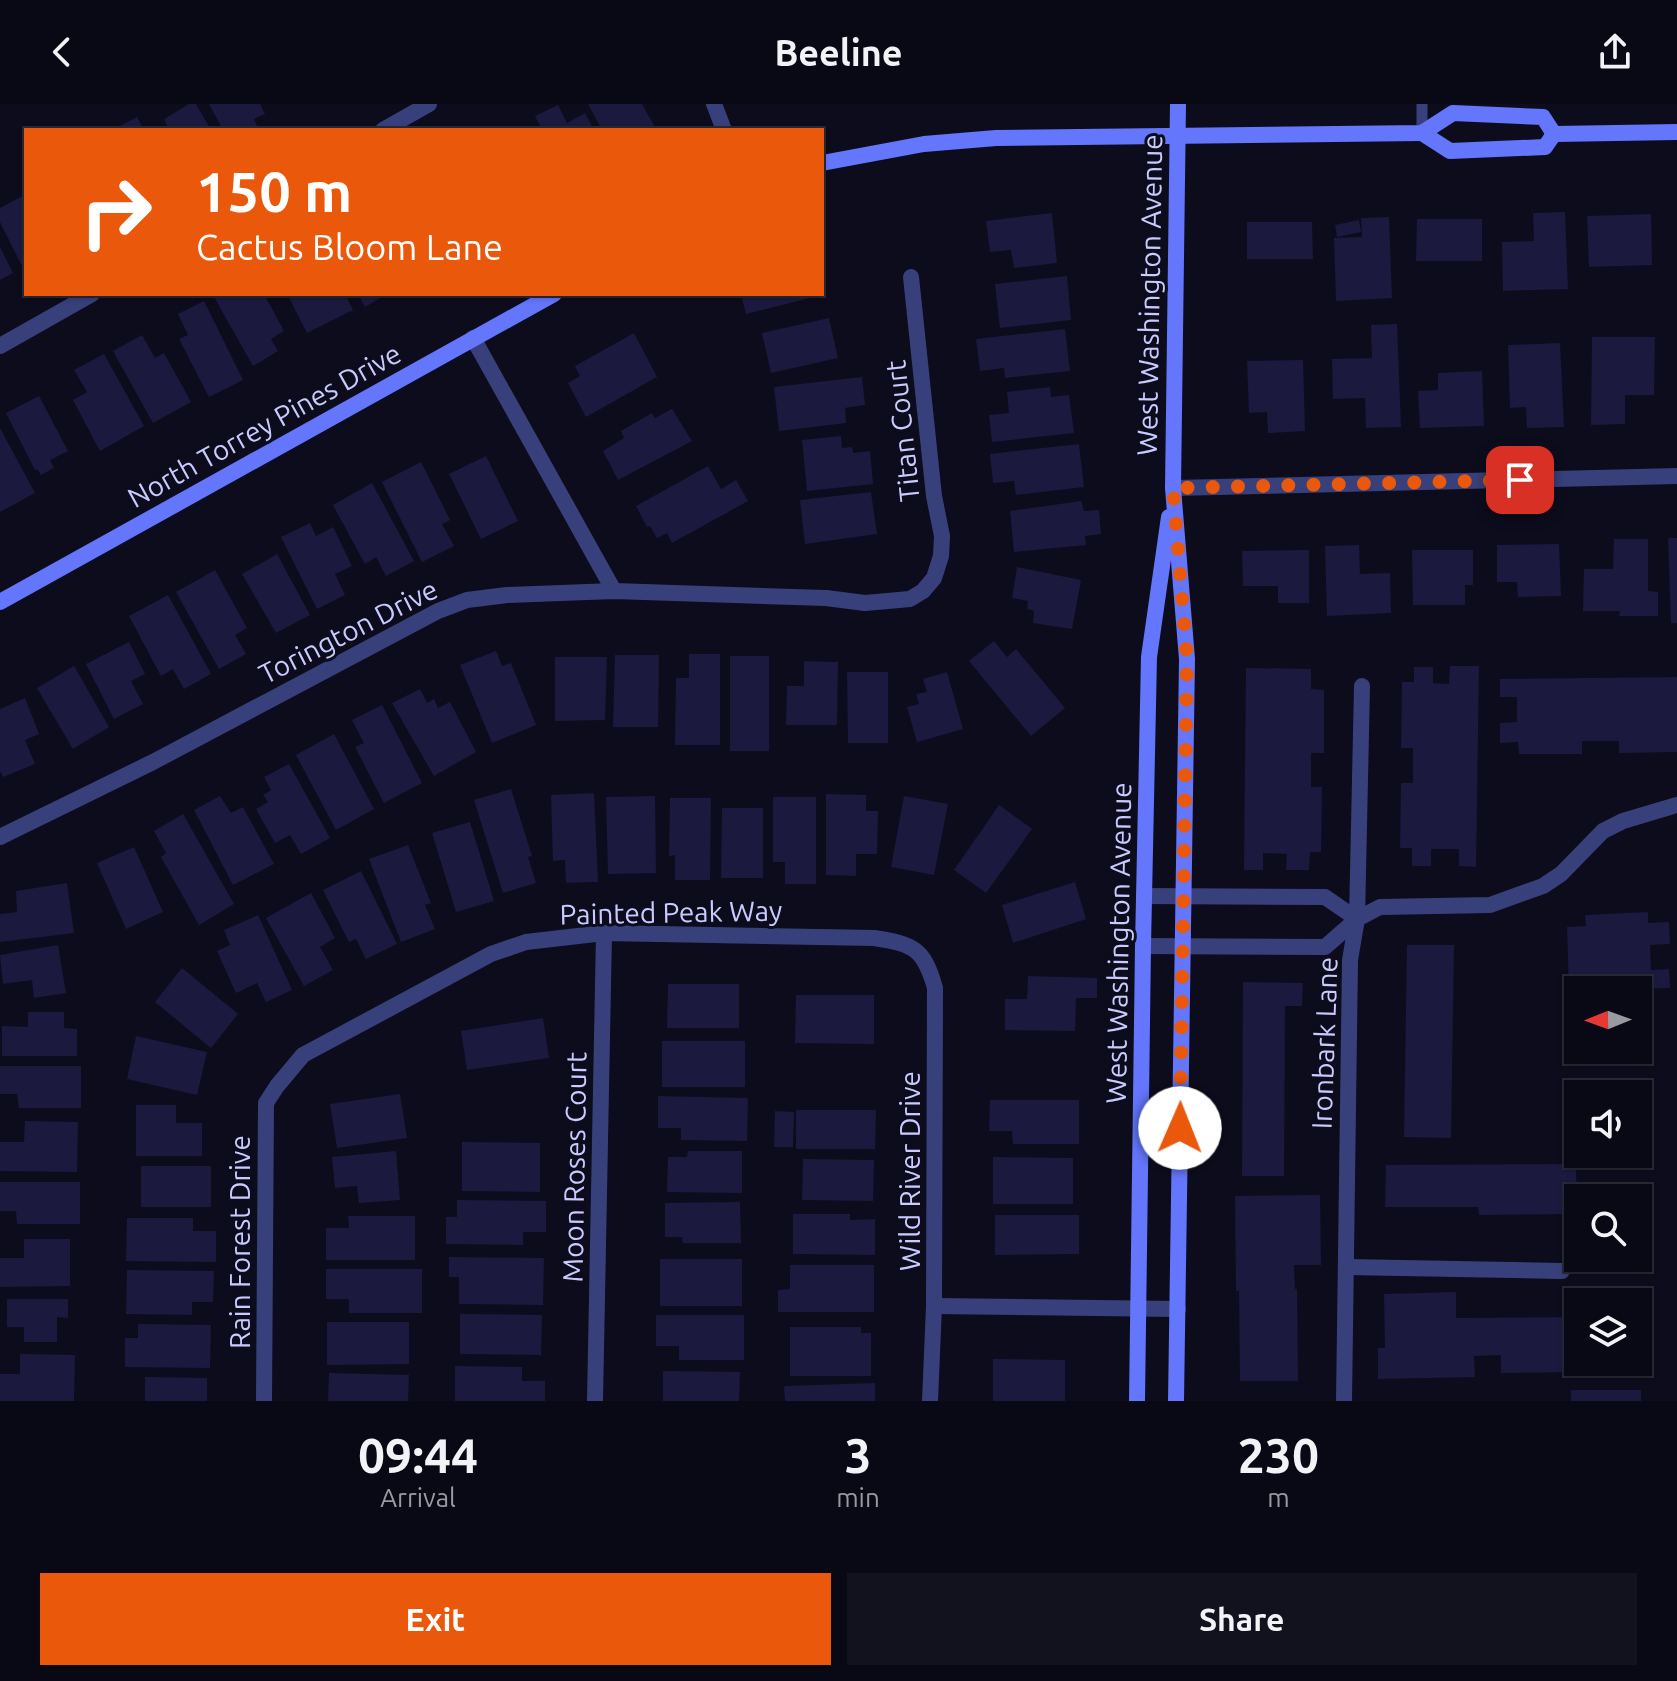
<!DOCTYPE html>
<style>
:root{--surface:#090916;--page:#12121f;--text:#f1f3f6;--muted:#999aa1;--line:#292a35;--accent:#ea580c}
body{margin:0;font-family:Ubuntu,sans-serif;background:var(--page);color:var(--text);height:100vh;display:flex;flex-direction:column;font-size:30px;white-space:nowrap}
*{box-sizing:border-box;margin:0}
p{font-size:26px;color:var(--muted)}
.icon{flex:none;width:44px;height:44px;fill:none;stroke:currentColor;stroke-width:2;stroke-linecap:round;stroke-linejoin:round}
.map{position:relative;height:1297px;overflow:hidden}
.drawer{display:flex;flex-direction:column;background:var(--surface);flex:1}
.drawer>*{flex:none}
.banner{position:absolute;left:24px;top:24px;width:800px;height:168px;border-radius:0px;box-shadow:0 2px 6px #0004,0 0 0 2px var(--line);background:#ea580c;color:#fff;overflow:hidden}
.needle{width:52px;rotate:269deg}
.fabs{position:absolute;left:1564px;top:872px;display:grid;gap:16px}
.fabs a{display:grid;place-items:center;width:88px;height:88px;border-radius:0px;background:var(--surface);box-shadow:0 2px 6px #0004,0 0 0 2px var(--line);font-size:40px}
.pin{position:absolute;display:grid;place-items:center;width:68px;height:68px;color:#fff;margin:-34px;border-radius:16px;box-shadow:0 4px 12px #0006}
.me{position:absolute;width:88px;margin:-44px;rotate:1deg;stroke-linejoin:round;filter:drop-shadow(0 0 6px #0008)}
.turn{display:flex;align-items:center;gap:28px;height:168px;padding:0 40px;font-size:36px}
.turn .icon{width:104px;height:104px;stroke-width:2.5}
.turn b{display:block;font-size:56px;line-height:68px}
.eta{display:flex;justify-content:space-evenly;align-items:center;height:136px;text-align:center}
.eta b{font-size:48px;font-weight:700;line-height:56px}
.action{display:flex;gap:16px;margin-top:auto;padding:16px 40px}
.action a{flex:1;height:92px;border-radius:0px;background:var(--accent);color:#fff;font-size:32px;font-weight:700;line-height:92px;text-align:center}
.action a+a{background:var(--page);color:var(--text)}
header{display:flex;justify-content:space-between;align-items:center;height:104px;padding:0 40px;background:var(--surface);font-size:36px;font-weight:700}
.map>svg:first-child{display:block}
</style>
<header><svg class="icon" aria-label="back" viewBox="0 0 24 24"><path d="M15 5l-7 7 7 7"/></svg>Beeline<svg class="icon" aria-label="share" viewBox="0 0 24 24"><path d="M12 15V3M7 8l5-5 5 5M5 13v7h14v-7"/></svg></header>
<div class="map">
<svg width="1677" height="1297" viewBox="0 0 1677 1297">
<rect width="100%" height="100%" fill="#0c0c1d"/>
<g fill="#1b193e">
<path d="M189,0H196L211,26H169L164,15Z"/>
<path d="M209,0H260L265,10L254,15L259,26H223Z"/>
<path d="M588,0H642L656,25L602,26Z"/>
<path d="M558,1L567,19L585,9L594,26H542L535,12Z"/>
<path d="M137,13L144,26H112Z"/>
<path d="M26,90V163L23,164L0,118V104Z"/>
<path d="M1565,108L1568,185L1503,187L1502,138L1534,137L1533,109Z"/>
<path d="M1052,109L1057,159L1014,164L1011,146L990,148L986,117Z"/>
<path d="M1651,110L1652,161L1589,163L1587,112Z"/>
<path d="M1389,113L1392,194L1336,197L1334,134L1362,133L1361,114Z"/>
<path d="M1417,115H1482V157H1416Z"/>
<path d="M1359,116L1361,128L1337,133L1335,121Z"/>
<path d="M1247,118H1312L1313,155H1247Z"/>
<path d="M0,143L13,169L0,176Z"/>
<path d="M1067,172L1071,216L1000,224L995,180Z"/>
<path d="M219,190H248L251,194L259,190H264L284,227L271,235L278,247L253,262L214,193Z"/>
<path d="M287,190H345L353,206L307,229Z"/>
<path d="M358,190H387L365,203Z"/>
<path d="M741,190H809L810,194L746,210Z"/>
<path d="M204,197L243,276L209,293L179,235L188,231L178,210Z"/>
<path d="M829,214L838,254L771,269L762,229Z"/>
<path d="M1397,220L1401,323L1366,324L1365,294L1333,295L1332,255L1372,254L1371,221Z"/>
<path d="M1065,225L1070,267L1005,274L1004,264L980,267L976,235Z"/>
<path d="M634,229L657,273L586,313L568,279L580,272L575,262Z"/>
<path d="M142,231L155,254L164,249L191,298L153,319L113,247Z"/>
<path d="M1592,233H1655L1654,291H1625V320L1591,321Z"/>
<path d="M1560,239L1564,323L1527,324L1526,303L1510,304L1508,241Z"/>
<path d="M104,250L144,322L100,347L73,296L87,288L74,266Z"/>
<path d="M1303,256L1305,327L1268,329L1267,308L1249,309L1247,257Z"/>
<path d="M1482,267L1484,322L1420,324L1418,287L1438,286V269Z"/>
<path d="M862,273L865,301L845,304L846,319L779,327L774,283Z"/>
<path d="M1050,283L1051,293L1069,291L1074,329L992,338L989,311L1009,309L1007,288Z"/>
<path d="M39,292L68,347L50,356L54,364L41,371L37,365L35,366L6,309Z"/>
<path d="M672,305L692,337L618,376L603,347L624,334L621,327L652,309L655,314Z"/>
<path d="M0,324L35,389L0,408Z"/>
<path d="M841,332L842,344L852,343L853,349L870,347L873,380L807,387L802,336Z"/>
<path d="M1079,340L1084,383L1016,391L1014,377L993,379L990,350Z"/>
<path d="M486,352L518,417L481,435L449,370Z"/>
<path d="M421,358L450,416L442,420L454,442L422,458L382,378Z"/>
<path d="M708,362L721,385L736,376L748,397L672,439L667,429L657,434L650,422L647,423L636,402Z"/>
<path d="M372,379L414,457L386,472L376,453L365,460L333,401Z"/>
<path d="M871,388L877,430L805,440L800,396Z"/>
<path d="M1081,397L1084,407L1099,406L1101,430L1085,432L1086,441L1014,448L1010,407Z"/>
<path d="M310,419L316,432L333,423L352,462L335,470L345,491L317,505L281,433Z"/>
<path d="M1668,434H1677V519H1671Z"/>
<path d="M1614,435H1648V487L1658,488V512H1619L1620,507H1583L1584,465H1613Z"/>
<path d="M1559,440L1561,492L1518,493L1517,478H1497V441Z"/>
<path d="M1359,441L1360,470L1390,469L1391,509L1327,512L1325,442Z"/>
<path d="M1309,446V499H1278V482H1243L1242,447Z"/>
<path d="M1412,446H1473V481H1465V501H1413Z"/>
<path d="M277,450L310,511L276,529L242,470Z"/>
<path d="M1017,463L1081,476L1072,525L1033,519L1034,507L1027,505L1028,497L1012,494Z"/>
<path d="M215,466L247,524L235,531L246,550L219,565L176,488Z"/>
<path d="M168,491L211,570L184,585L173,565L161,572L129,512Z"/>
<path d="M994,537L1007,553L1016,545L1065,604L1031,632L969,557Z"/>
<path d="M129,538L145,570L131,577L143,600L114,615L86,560Z"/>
<path d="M496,547L502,562L511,559L536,621L492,639L460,561Z"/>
<path d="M689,550H720V641H675L676,574H689Z"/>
<path d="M615,551H659L658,623H613Z"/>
<rect x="730" y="552" width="39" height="95"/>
<path d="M555,553H607L605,616L555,617Z"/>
<path d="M804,557L838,558L837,621H786L787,582H804Z"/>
<path d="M74,562L109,623L73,645L37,584Z"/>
<path d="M1450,562H1479L1476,763L1459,762V745H1431V762H1412V744H1400L1401,679H1413V644H1401L1402,578H1414V563H1433V579L1449,580Z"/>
<path d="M1246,564L1311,565V585L1324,586V649H1311V683H1322L1321,748H1310L1309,766H1286L1287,750L1263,749V766H1244Z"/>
<path d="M847,568H888V639H848Z"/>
<path d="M947,568L963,625L917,638L907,603L919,600L916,590L927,588L923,575Z"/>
<path d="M1677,573V648L1619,649V637H1582V650H1519L1518,638L1500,639V619L1517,618V593H1500V575Z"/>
<path d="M420,585L427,599L434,595L438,604L450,598L476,648L434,672L392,599Z"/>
<path d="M25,594L39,630L25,636L35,660L3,673L0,667V605Z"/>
<path d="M382,601L422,679L384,699L355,643L364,639L352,616Z"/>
<path d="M334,630L374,705L336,726L296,651Z"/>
<path d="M289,660L330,734L301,750L290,731L275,739L256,705L268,698L263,691L271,686L264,673Z"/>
<path d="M511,685L532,752L528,753L536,779L503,789L474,696Z"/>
<path d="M594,689L598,778L566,779L565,756L553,757L551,691Z"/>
<path d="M826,690L866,691V707H878L877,750H856V772L826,771Z"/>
<path d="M220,692L231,709L243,703L274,760L233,781L194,706Z"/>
<path d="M655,692L656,769L608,770L606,693Z"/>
<path d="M904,692L948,700L934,771L891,763Z"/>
<path d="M773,693H816V780H785V758H773Z"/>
<path d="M670,694H711L710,776H675V751L669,752Z"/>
<path d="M999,701L1032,725L986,789L954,766Z"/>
<path d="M722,704H763V774H721Z"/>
<path d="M183,710L234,800L199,821L161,753L166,749L154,727Z"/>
<path d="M470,718L494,797L456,808L432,729Z"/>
<path d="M408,741L431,799L425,801L435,825L401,838L369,755Z"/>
<path d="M134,743L163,808L126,825L97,759Z"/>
<path d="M361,767L397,840L366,855L356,835L349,838L323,786Z"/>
<path d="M1075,778L1086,815L1013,839L1002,801Z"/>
<path d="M67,779L74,829L0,838V810L17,808L16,787Z"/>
<path d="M311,789L335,834L320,843L333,866L304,882L266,814Z"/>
<path d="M1648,808V819L1669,818L1670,840L1650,841L1651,866L1669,865L1670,884L1569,887L1567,823L1586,822L1585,811Z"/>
<path d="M258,811L292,886L266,898L257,879L236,889L217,847L230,841L224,826Z"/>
<path d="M58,841L66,889L34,894L32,876L3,880L0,851Z"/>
<path d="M1407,841H1454L1451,1034L1404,1033Z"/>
<path d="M182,864L238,910L211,944L155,898Z"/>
<path d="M1028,872L1097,874V894H1076L1075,927L1005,926V895H1027Z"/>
<path d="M1243,878L1303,879L1302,902H1285L1284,1072H1242Z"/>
<path d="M668,880H739V924H667Z"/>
<path d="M796,891H874V940L795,939Z"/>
<path d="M28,908H64V924L77,925V952H2V922L28,923Z"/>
<path d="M543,914L549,954L467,966L461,927Z"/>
<path d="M136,932L207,948L197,991L127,975Z"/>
<rect x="662" y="937" width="83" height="46"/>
<path d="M0,962H81V1004H19L17,990H0Z"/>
<path d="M400,990L407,1034L337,1044L330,1000Z"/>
<path d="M658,992L748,994L747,1037L681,1036V1024H658Z"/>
<path d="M990,996H1079V1040H1013L1012,1027H989Z"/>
<path d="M136,1001H176V1019H202V1052H136Z"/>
<path d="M796,1006H876L875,1045H796Z"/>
<path d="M775,1007L794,1008L793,1043H774Z"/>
<path d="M25,1017L78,1018L77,1068L0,1067V1038H24Z"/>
<path d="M462,1038L540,1039V1088L462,1087Z"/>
<path d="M396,1047L400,1096L359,1099L357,1082L335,1084L332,1053Z"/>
<path d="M688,1047H742V1089L667,1088L668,1053H687Z"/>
<path d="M993,1053L1073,1054V1100H993Z"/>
<path d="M803,1055L874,1056L873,1097L802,1096Z"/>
<path d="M1576,1060L1577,1110L1479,1111L1478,1103H1385L1386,1061Z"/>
<rect x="141" y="1062" width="70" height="41"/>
<path d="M0,1078H80V1120H17L16,1107H0Z"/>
<path d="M1320,1091L1321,1161H1294L1295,1185H1297L1298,1277H1240L1239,1187H1236L1235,1092Z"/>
<path d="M457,1096L546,1097V1128H523V1141L446,1140V1113H457Z"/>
<path d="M740,1098L741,1139H683L682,1133H665V1099Z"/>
<path d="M793,1110H850V1116L875,1115V1151L793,1150Z"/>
<path d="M995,1111H1079V1150L995,1151Z"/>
<path d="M348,1112H415V1156H326V1124H349Z"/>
<path d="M127,1114H193V1127H216V1158L126,1157Z"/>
<path d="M24,1135H70V1182L0,1183V1154H24Z"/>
<path d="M449,1153L544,1154L543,1201L459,1200V1173H449Z"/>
<rect x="660" y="1155" width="82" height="47"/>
<path d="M790,1161H874V1208H778V1186L790,1185Z"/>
<path d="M326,1165H422V1209H349V1195H326Z"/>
<path d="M127,1166L214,1167L213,1198H192V1211L126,1210Z"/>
<path d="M1456,1188V1214L1573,1213L1574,1268L1501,1269V1251L1474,1252L1475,1273L1378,1275V1244H1385L1384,1190Z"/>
<path d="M7,1195H68V1214L57,1213V1238H24V1223H7Z"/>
<path d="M460,1210L542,1211L541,1251L460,1250Z"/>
<path d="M656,1211H744V1256H679V1242H656Z"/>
<path d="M327,1218H409V1260L327,1261Z"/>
<path d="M138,1220L211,1221L210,1264L125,1263V1234H138Z"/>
<path d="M790,1223H861V1229H871V1272H790Z"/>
<path d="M20,1250L75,1251L74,1297H0V1270H20Z"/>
<path d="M993,1255L1065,1256V1297H993Z"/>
<path d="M455,1262L522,1263V1277H545V1297H455Z"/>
<path d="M663,1267L740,1268L739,1297H663Z"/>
<path d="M329,1269L409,1271L408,1297H328Z"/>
<path d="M145,1273L207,1274V1297H145Z"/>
<path d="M875,1279V1297H785L784,1282Z"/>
<rect x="1571" y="1286" width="70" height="11"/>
</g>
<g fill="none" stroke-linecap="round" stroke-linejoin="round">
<path stroke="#38407b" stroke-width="11" d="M1422,29V0"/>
<g stroke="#38407b" stroke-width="16">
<path d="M714,0L724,26"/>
<path d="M383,26L429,0"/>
<path d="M473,234L614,487"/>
<path d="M0,242L92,190"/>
<path d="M1173,384L1677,372"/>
<path d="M0,733L153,658L438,507L467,496L507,491L614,487L826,494L865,499L910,495L923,487L934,474L941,452L942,432L934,392L911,173"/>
<path d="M1144,792L1325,793L1357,815"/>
<path d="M1143,842L1325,843L1357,815L1380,803L1490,801L1543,782L1561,770L1603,727L1623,717L1677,701"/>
<path d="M1346,1163L1562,1167"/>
<path d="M934,1202L1178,1205"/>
<path d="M264,1297L266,999L277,982L303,951L491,850L526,838L604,829L874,834C913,840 924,844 935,884L934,1202L930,1297"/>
<path d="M595,1297L604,829"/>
<path d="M1344,1297L1350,856L1357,815L1362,582"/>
</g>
<g stroke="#6376fc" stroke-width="16">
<path d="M1422,29L1450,47L1545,43L1554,30"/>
<path d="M1554,30L1677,28"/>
<path d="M822,59L924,40L996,34L1422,29L1453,9L1543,13L1554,30"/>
<path d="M0,498L554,190"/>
<path d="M1137,1297L1143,842L1149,553L1169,413"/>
<path d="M1176,1297L1187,555L1173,384L1178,0"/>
</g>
</g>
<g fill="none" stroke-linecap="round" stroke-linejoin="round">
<path stroke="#ea580c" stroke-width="14" stroke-dasharray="0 25.2" d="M1180,1024L1187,555L1173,384L1520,376"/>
</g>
<g text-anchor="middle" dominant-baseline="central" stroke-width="6" stroke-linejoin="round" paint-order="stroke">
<g font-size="28" fill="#c9cbfe" stroke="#0c0c1d">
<text transform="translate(1149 191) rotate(-89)">West Washington Avenue</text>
<text transform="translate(264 321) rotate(-29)">North Torrey Pines Drive</text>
<text transform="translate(902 327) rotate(-96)">Titan Court</text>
<text transform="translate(348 527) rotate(-27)">Torington Drive</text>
<text transform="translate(671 808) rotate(-1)">Painted Peak Way</text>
<text transform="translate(1118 839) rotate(-89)">West Washington Avenue</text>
<text transform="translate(1324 939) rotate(-88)">Ironbark Lane</text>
<text transform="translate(574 1063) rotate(-89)">Moon Roses Court</text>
<text transform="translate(909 1067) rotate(-90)">Wild River Drive</text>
<text transform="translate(239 1138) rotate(-90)">Rain Forest Drive</text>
</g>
</g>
</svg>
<div class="fabs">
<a><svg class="needle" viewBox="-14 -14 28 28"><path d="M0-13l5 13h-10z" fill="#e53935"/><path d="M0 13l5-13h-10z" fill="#999aa1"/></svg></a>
<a><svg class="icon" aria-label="sound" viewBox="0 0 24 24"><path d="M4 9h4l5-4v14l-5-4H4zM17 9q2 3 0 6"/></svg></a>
<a><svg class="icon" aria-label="search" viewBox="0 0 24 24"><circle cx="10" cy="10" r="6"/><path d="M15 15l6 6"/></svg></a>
<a><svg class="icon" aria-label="layers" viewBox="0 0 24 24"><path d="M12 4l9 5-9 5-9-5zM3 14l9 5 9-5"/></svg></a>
</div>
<div class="pin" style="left:1520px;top:376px;background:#d93025"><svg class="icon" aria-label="arrive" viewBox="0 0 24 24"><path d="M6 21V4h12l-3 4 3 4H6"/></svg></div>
<svg class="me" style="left:1180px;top:1024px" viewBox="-20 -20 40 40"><circle r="19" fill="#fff"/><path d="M0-13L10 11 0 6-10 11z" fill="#ea580c"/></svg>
<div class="banner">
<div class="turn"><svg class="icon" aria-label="right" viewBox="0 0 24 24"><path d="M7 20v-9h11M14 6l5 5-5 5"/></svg><div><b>150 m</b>Cactus Bloom Lane</div></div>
</div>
</div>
<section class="drawer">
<div class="eta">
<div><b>09:44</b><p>Arrival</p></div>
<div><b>3</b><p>min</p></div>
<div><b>230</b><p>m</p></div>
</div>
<div class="action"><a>Exit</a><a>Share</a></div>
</section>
